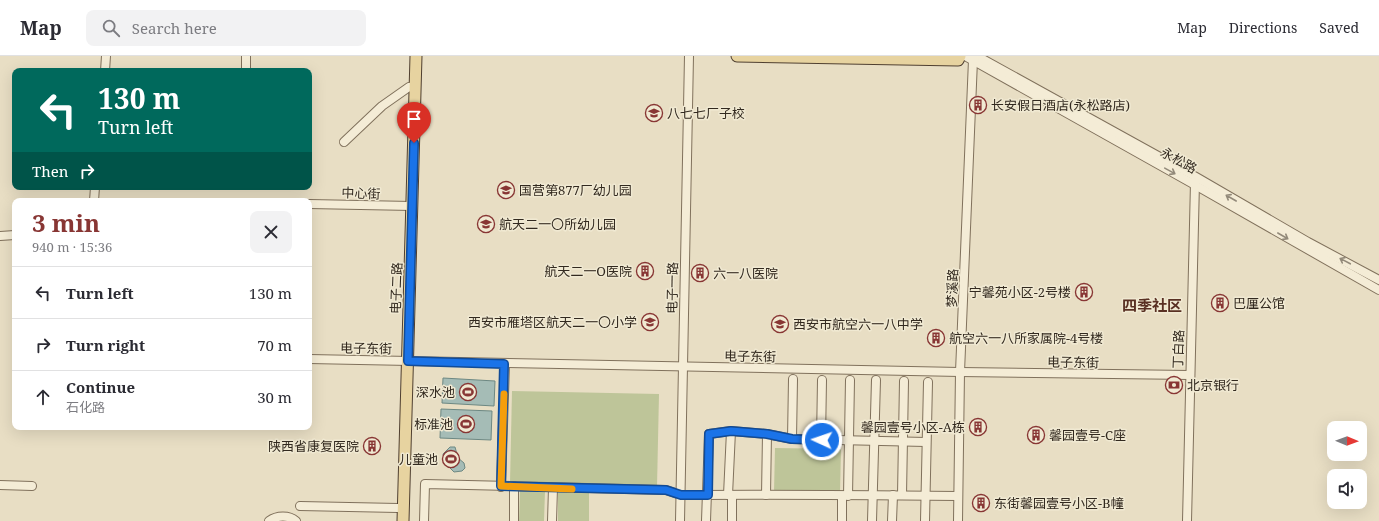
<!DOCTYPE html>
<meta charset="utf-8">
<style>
:root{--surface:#fff;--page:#f2f2f3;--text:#2b2b33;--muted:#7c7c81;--line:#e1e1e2;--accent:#883634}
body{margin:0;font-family:"Noto Serif","Noto Sans SC",serif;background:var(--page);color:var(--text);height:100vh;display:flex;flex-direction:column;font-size:15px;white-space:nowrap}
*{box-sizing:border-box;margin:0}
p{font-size:13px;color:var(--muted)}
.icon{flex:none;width:22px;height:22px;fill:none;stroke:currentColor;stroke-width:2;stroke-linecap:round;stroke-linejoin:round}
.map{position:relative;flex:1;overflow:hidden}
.sheet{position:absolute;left:12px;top:142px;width:300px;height:232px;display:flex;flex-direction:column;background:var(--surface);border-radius:8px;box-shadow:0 4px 16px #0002}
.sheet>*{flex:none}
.banner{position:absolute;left:12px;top:12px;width:300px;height:122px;border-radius:8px;box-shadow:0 4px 16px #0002;background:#00695c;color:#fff;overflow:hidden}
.needle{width:26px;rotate:91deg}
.tools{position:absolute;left:1327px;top:365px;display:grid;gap:8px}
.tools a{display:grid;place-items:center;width:40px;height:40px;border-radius:8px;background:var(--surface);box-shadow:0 4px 16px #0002;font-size:20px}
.pin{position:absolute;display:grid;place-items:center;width:34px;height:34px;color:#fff;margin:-41px -17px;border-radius:50% 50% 50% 0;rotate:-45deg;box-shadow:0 0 4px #0007}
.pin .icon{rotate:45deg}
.me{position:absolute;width:44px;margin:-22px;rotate:273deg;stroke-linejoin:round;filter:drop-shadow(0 0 3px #0008)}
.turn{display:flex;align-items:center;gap:14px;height:84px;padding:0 20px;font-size:18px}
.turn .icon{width:52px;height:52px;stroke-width:2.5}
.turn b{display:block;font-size:28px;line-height:34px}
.then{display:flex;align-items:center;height:38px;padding:0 20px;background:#0003;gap:8px;font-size:15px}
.round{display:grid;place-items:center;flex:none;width:42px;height:42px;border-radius:8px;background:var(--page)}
.overview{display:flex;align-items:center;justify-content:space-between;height:68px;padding:0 20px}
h1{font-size:24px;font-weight:700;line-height:30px;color:var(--accent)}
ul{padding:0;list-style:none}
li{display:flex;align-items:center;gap:12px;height:52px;padding:0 20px;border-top:1px solid var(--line)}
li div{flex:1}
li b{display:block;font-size:15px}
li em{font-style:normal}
header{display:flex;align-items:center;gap:24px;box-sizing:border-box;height:56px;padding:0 20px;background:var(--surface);border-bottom:1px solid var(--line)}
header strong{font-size:19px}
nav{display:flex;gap:22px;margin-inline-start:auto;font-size:14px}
.search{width:280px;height:36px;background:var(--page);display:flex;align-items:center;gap:10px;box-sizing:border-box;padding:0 14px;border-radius:8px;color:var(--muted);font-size:15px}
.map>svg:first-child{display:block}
</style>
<header>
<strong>Map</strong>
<div class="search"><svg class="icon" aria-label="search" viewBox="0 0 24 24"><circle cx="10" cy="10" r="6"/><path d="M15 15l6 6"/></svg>Search here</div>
<nav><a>Map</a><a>Directions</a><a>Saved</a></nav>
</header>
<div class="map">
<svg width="1379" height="465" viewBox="0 0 1379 465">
<rect width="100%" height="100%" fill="#e8dec4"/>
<g fill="#bec599">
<path d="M512,335L659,338L657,431L510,427Z"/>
<path d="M775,392L841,393L840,437L774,436Z"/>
<path d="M520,434L545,435L544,465H519Z"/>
<rect x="558" y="435" width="31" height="30"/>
</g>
<g fill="#a5bcb6" stroke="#6d8883">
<path d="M443,322L495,325L494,350L442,347Z"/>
<path d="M441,353L492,355L491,384L440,382Z"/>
<path d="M450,391H455L458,402L464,407L465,412L462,415L454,416L445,407L443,398Z"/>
</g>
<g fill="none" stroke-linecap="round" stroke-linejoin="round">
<g stroke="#80715c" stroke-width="10">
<g id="minor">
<path d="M965,0L1195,129L1379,234"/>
<path d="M977,0L1196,121L1308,186L1379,224"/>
<path d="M105,15L106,0"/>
<path d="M246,15V0"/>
<path d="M344,86L382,50L409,31"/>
<path d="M94,145L95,131"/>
<path d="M309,148L412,150"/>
<path d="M0,180L15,179"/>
<path d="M309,303L960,316L1190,319"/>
<path d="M767,378L792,383L926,386"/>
<path d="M792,383L793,323"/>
<path d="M821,384L822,324"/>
<path d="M0,429L32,430"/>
<path d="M501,431L505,308"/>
<path d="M728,439L731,375"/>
<path d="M732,439V465"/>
<path d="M902,439L904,325"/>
<path d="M848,440L850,324"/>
<path d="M300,450L398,452"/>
<path d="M269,465C277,459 289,459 296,465"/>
<path d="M424,465L425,428L666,434L681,439C773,438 866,439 958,440"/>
<path d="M514,465V430"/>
<path d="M552,465L553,432"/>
<path d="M680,465L689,0"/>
<path d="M706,465L709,378L731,375L767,378L766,439"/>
<path d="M842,465V440"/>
<path d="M872,465L876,324"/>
<path d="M892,465L893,439"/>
<path d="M925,465L928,326"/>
<path d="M958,465L960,316L973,4L975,1"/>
<path d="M1187,465L1195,126"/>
</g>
</g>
<g stroke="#4f3f30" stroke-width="13">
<g id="major">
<path d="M737,0L958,4L960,0"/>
<path d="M403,465L416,0"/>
</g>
</g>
<use href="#minor" stroke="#f4ecd6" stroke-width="8"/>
<use href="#major" stroke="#e7d3a0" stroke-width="11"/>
</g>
<defs><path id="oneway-shaft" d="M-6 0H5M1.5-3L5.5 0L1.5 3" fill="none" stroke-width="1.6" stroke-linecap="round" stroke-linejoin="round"/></defs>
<g stroke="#938a7a">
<use href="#oneway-shaft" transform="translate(1170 115) rotate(29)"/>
<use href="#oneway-shaft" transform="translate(1231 142) rotate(-150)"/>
<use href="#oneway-shaft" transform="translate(1283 180) rotate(30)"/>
<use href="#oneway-shaft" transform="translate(1345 205) rotate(-152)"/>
</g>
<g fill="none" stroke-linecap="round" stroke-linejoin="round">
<g stroke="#114b97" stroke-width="10">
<path id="route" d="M414,87L408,305L504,308L501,430L666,434L681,439H708L709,378L731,375L767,378L792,383L822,384"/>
</g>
<use href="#route" stroke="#1a73e8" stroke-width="7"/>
<path stroke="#f59e0b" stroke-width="7" d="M504,338L501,430L572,433"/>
</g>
<defs>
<g id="building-ring" transform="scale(0.9)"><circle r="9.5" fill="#f0e9d2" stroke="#883634" stroke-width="1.5"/><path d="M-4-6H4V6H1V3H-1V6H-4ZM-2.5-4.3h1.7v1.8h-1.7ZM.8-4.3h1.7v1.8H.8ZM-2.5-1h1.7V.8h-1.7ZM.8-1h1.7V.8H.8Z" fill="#883634"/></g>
<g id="school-ring" transform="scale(0.9)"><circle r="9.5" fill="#f0e9d2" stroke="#883634" stroke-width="1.5"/><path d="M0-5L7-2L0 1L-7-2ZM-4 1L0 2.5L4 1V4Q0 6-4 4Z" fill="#883634"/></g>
<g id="bank-ring" transform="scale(0.9)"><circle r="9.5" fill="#f0e9d2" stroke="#883634" stroke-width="1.5"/><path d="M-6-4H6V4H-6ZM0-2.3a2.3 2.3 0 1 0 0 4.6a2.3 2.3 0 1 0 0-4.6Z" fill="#883634"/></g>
<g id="stadium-ring" transform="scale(0.9)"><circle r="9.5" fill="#f0e9d2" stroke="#883634" stroke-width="1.5"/><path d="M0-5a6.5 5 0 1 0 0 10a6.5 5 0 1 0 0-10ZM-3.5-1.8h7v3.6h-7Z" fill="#883634"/></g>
</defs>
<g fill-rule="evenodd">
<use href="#building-ring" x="978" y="49"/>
<use href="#school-ring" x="654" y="57"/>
<use href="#school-ring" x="506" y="134"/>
<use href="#school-ring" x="486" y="168"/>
<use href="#building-ring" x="645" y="215"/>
<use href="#building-ring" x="700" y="217"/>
<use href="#building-ring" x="1084" y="236"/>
<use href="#building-ring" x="1220" y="247"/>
<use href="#school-ring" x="650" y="266"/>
<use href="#school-ring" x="780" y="268"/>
<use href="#building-ring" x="936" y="282"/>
<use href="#bank-ring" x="1174" y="329"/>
<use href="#stadium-ring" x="468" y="336"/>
<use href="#stadium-ring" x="466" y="368"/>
<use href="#building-ring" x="978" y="371"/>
<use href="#building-ring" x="1036" y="379"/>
<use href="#building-ring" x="372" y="390"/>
<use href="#stadium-ring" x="451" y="403"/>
<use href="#building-ring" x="981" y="447"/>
</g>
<g text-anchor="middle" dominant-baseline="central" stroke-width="3" stroke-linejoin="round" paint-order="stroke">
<g font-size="13" fill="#32291f" stroke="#f0e9d2" text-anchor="start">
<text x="991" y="49">长安假日酒店(永松路店)</text>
<text x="667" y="57">八七七厂子校</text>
<text x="519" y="134">国营第877厂幼儿园</text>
<text x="499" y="168">航天二一〇所幼儿园</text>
<text x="632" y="215" text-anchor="end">航天二一O医院</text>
<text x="713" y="217">六一八医院</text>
<text x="1071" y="236" text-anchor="end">宁馨苑小区-2号楼</text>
<text x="1233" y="247">巴厘公馆</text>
<text x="637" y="266" text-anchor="end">西安市雁塔区航天二一〇小学</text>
<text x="793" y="268">西安市航空六一八中学</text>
<text x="949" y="282">航空六一八所家属院-4号楼</text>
<text x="1187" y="329">北京银行</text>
<text x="455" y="336" text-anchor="end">深水池</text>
<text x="453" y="368" text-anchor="end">标准池</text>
<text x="965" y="371" text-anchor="end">馨园壹号小区-A栋</text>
<text x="1049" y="379">馨园壹号-C座</text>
<text x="359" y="390" text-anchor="end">陕西省康复医院</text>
<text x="438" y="403" text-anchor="end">儿童池</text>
<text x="994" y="447">东街馨园壹号小区-B幢</text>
</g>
<g font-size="13" fill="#32291f" stroke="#f0e9d2">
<text transform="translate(1179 104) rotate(29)">永松路</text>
<text transform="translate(361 137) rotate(2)">中心街</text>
<text transform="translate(396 232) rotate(-88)">电子二路</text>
<text transform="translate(672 232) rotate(-89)">电子一路</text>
<text transform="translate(952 232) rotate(-88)">梦溪路</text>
<text transform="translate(366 292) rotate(1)">电子东街</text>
<text transform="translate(1178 293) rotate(-88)">丁白路</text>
<text transform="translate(750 300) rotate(1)">电子东街</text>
<text transform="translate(1073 306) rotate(1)">电子东街</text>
</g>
<g font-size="15" font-weight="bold" fill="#593023" stroke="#f0e9d2">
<text x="1152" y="249">四季社区</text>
</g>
</g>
</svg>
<div class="tools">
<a><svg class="needle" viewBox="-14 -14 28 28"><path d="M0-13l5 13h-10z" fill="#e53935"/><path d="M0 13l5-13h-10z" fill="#7c7c81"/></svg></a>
<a><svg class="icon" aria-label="sound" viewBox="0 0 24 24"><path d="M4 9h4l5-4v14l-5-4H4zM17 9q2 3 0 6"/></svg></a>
</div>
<div class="pin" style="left:414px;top:87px;background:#d93025"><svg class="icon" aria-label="arrive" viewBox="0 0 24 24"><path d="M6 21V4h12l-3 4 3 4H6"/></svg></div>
<svg class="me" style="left:822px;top:384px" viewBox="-20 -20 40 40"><circle r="17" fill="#1a73e8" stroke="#fff" stroke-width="3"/><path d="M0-11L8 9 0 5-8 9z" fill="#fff"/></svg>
<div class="banner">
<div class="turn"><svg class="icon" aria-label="left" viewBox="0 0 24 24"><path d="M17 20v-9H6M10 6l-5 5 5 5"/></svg><div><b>130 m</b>Turn left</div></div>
<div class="then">Then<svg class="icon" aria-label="right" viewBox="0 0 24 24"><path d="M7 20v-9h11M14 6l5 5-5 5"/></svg></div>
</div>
<section class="sheet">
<div class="overview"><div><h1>3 min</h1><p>940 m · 15:36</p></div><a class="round"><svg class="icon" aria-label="close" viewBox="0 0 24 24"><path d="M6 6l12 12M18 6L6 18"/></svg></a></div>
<ul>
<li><svg class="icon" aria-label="left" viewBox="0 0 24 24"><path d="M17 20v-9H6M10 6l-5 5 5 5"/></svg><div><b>Turn left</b></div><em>130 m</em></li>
<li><svg class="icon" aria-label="right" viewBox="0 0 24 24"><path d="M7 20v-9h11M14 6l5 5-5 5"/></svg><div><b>Turn right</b></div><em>70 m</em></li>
<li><svg class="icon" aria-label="ahead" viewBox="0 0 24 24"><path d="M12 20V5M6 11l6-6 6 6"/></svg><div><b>Continue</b><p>石化路</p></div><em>30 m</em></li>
</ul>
</section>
</div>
